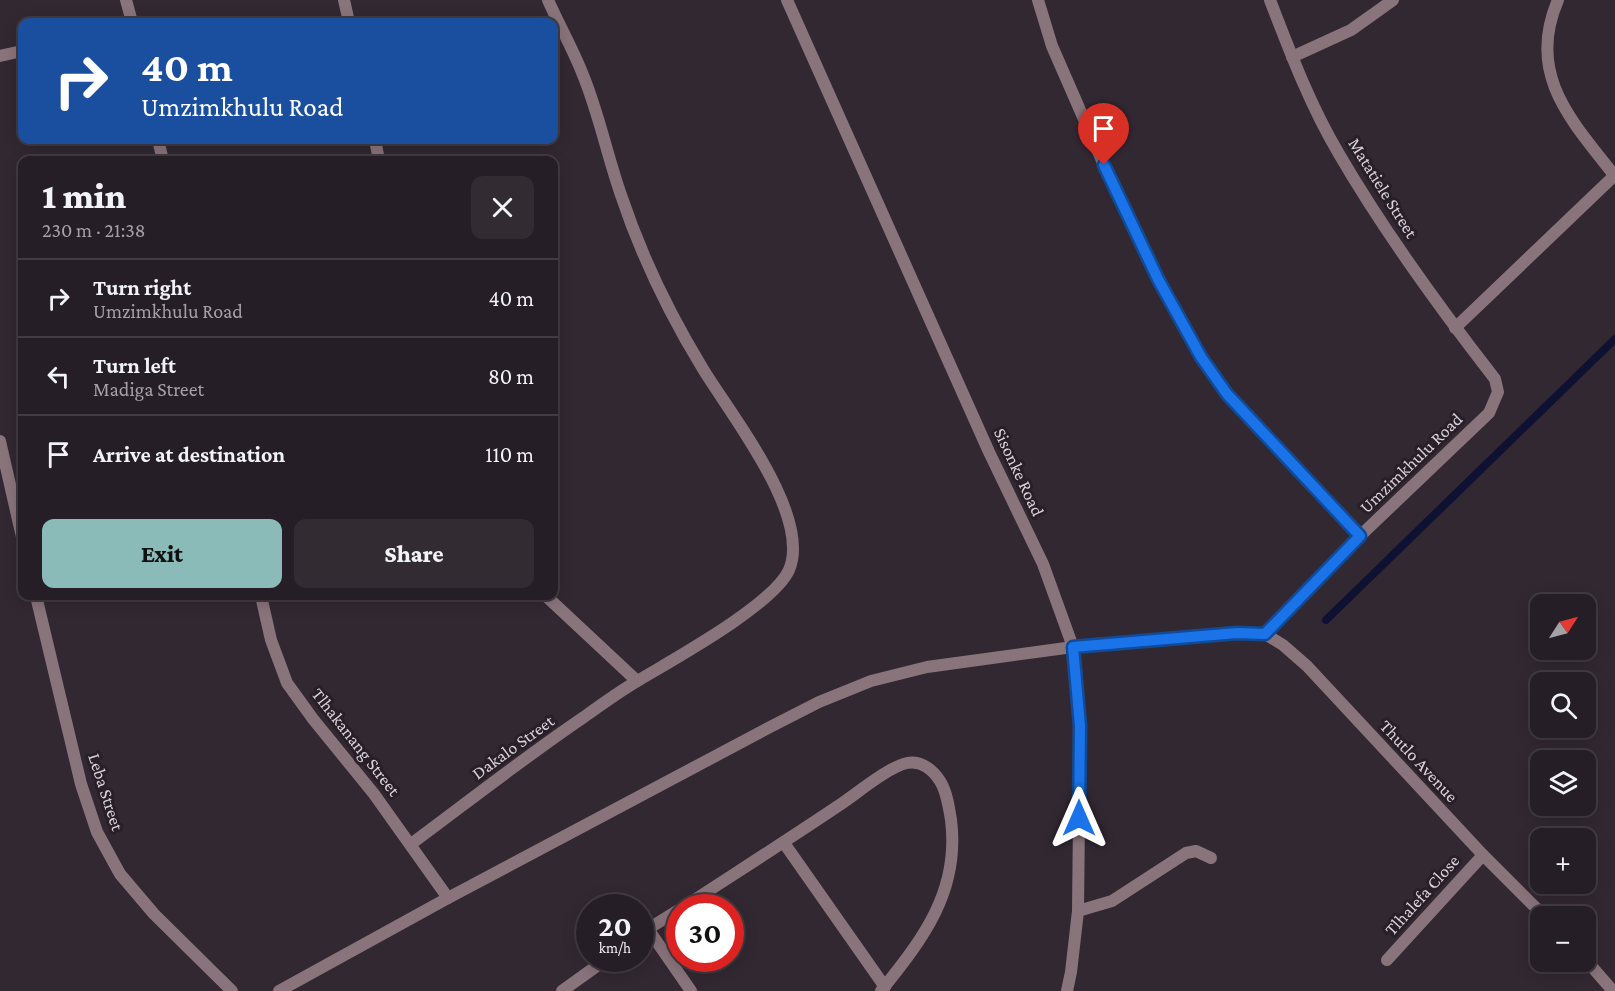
<!DOCTYPE html>
<meta charset="utf-8">
<style>
:root{--surface:#261e26;--page:#322b32;--text:#f1f3f6;--muted:#a4a2a7;--line:#423c43;--accent:#8bbbb9}
body{margin:0;font-family:"Crimson Pro",serif;background:var(--page);color:var(--text);height:100vh;display:flex;flex-direction:column;font-size:22px;white-space:nowrap}
*{box-sizing:border-box;margin:0}
p{font-size:20px;color:var(--muted)}
.icon{flex:none;width:33px;height:33px;fill:none;stroke:currentColor;stroke-width:2;stroke-linecap:round;stroke-linejoin:round}
.map{position:relative;flex:1;overflow:hidden}
.side{position:absolute;left:18px;top:156px;width:540px;height:444px;display:flex;flex-direction:column;background:var(--surface);border-radius:12px;box-shadow:0 3px 15px #0003,0 0 0 2px var(--line)}
.side>*{flex:none}
.hud{position:absolute;left:18px;top:18px;width:540px;height:126px;border-radius:12px;box-shadow:0 3px 15px #0003,0 0 0 2px var(--line);background:#1a4fa0;color:#fff;overflow:hidden}
.needle{width:39px;rotate:54deg}
.tools{position:absolute;left:1530px;top:594px;display:grid;gap:12px}
.tools a{display:grid;place-items:center;width:66px;height:66px;border-radius:12px;background:var(--surface);box-shadow:0 3px 15px #0003,0 0 0 2px var(--line);font-size:30px}
.speed{position:absolute;left:576px;top:894px;display:flex;gap:12px;font-size:30px;font-weight:700;text-align:center}
.speed>*{display:grid;place-content:center;width:78px;height:78px;border-radius:50%;background:var(--surface);box-shadow:0 3px 15px #0003,0 0 0 2px var(--line);line-height:1}
.speed small{font-size:15px;font-weight:400}
.speed .limit{border:9px solid #d22;background:#fff;color:#111}
.pin{position:absolute;display:grid;place-items:center;width:51px;height:51px;color:#fff;margin:-62px -26px;border-radius:50% 50% 50% 0;rotate:-45deg;box-shadow:0 0 6px #0007}
.pin .icon{rotate:45deg}
.me{position:absolute;width:66px;margin:-33px;rotate:0deg;stroke-linejoin:round;filter:drop-shadow(0 0 4px #0008)}
.turn{display:flex;align-items:center;gap:21px;height:126px;padding:0 24px;font-size:27px}
.turn .icon{width:78px;height:78px;stroke-width:2.5}
.turn b{display:block;font-size:42px;line-height:51px}
.round{display:grid;place-items:center;flex:none;width:63px;height:63px;border-radius:12px;background:var(--page)}
.summary{display:flex;align-items:center;justify-content:space-between;height:102px;padding:0 24px}
h1{font-size:36px;font-weight:800;line-height:45px}
.button{display:flex;gap:12px;margin-top:auto;padding:12px 24px}
.button a{flex:1;height:69px;border-radius:12px;background:var(--accent);color:#111;font-size:24px;font-weight:800;line-height:69px;text-align:center}
.button a+a{background:var(--page);color:var(--text)}
ul{padding:0;list-style:none}
li{display:flex;align-items:center;gap:18px;height:78px;padding:0 24px;border-top:2px solid var(--line)}
li div{flex:1}
li b{display:block;font-size:22px}
li em{font-style:normal}
.map>svg:first-child{display:block}
</style>
<div class="map">
<svg width="1615" height="991" viewBox="0 0 1615 991">
<rect width="100%" height="100%" fill="#322832"/>
<g fill="none" stroke-linecap="round" stroke-linejoin="round">
<path stroke="#0f1133" stroke-width="8" d="M1326,620L1615,339"/>
<path stroke="#8a747c" stroke-width="12" d="M1078,911L1112,901L1186,853L1196,851L1211,858"/>
<g stroke="#8a747c" stroke-width="12">
<path d="M126,0L132,22"/>
<path d="M344,0L349,22"/>
<path d="M787,0L989,452L1043,564L1073,647L1080,726L1078,911L1071,972L1067,991"/>
<path d="M1038,0L1052,46L1104,165L1158,279L1201,357L1227,394L1360,536"/>
<path d="M1558,0C1526,74 1571,120 1614,175"/>
<path d="M0,56L22,51"/>
<path d="M1292,57L1351,30L1393,0"/>
<path d="M158,140L163,160"/>
<path d="M375,140L379,160"/>
<path d="M1455,328L1615,175"/>
<path d="M0,441L22,537"/>
<path d="M36,596L81,784L97,832L120,874L154,914L232,991"/>
<path d="M261,596L271,640L287,683L313,719L374,794L448,898"/>
<path d="M546,596L637,681"/>
<path d="M1265,634L1283,645L1307,666L1483,855L1544,916"/>
<path d="M784,843L885,987"/>
<path d="M411,844C469,801 525,757 584,717C602,704 620,691 639,680C674,659 773,605 789,570C812,516 731,415 703,369C670,315 641,255 621,195C607,155 599,114 583,75C573,49 559,25 548,0"/>
<path d="M682,908C734,874 786,841 838,806C855,795 888,767 907,763C921,760 933,770 940,781C947,792 949,808 951,820C960,891 923,939 881,991"/>
<path d="M648,929L691,991"/>
<path d="M640,934L680,909"/>
<path d="M1387,960L1483,855"/>
<path d="M1586,960L1613,991"/>
<path d="M279,991L448,898L772,726L819,702L871,681L927,667L1073,647L1237,633L1265,634L1360,536L1489,413L1498,392L1495,379C1439,307 1385,233 1339,154C1310,105 1290,52 1270,0"/>
<path d="M562,991L608,958"/>
</g>
</g>
<g fill="none" stroke-linecap="round" stroke-linejoin="round">
<g stroke="#114b97" stroke-width="15">
<path id="route" d="M1079,818L1080,726L1073,647L1237,633L1265,634L1360,536L1227,394L1201,357L1158,279L1104,165"/>
</g>
<use href="#route" stroke="#1a73e8" stroke-width="10"/>
</g>
<g text-anchor="middle" dominant-baseline="central" stroke-width="6" stroke-linejoin="round" paint-order="stroke">
<g font-size="18" fill="#d9d2d8" stroke="#281f28">
<text transform="translate(1383 188) rotate(58)">Matatiele Street</text>
<text transform="translate(1411 463) rotate(-44)">Umzimkhulu Road</text>
<text transform="translate(1019 472) rotate(65)">Sisonke Road</text>
<text transform="translate(356 742) rotate(52)">Tlhakanang Street</text>
<text transform="translate(513 747) rotate(-36)">Dakalo Street</text>
<text transform="translate(1419 761) rotate(47)">Thutlo Avenue</text>
<text transform="translate(106 792) rotate(72)">Leba Street</text>
<text transform="translate(1422 895) rotate(-48)">Tlhalefa Close</text>
</g>
</g>
</svg>
<div class="tools">
<a><svg class="needle" viewBox="-14 -14 28 28"><path d="M0-13l5 13h-10z" fill="#e53935"/><path d="M0 13l5-13h-10z" fill="#a4a2a7"/></svg></a>
<a><svg class="icon" aria-label="search" viewBox="0 0 24 24"><circle cx="10" cy="10" r="6"/><path d="M15 15l6 6"/></svg></a>
<a><svg class="icon" aria-label="layers" viewBox="0 0 24 24"><path d="M12 4l9 5-9 5-9-5zM3 14l9 5 9-5"/></svg></a>
<a>+</a>
<a>−</a>
</div>
<div class="speed"><div>20<small>km/h</small></div><div class="limit">30</div></div>
<div class="pin" style="left:1104px;top:165px;background:#d93025"><svg class="icon" aria-label="arrive" viewBox="0 0 24 24"><path d="M6 21V4h12l-3 4 3 4H6"/></svg></div>
<svg class="me" style="left:1079px;top:818px" viewBox="-20 -20 40 40"><path d="M0-17L14 15 0 8-14 15z" fill="#1a73e8" stroke="#fff" stroke-width="4"/></svg>
<div class="hud">
<div class="turn"><svg class="icon" aria-label="right" viewBox="0 0 24 24"><path d="M7 20v-9h11M14 6l5 5-5 5"/></svg><div><b>40 m</b>Umzimkhulu Road</div></div>
</div>
<section class="side">
<div class="summary"><div><h1>1 min</h1><p>230 m · 21:38</p></div><a class="round"><svg class="icon" aria-label="close" viewBox="0 0 24 24"><path d="M6 6l12 12M18 6L6 18"/></svg></a></div>
<ul>
<li><svg class="icon" aria-label="right" viewBox="0 0 24 24"><path d="M7 20v-9h11M14 6l5 5-5 5"/></svg><div><b>Turn right</b><p>Umzimkhulu Road</p></div><em>40 m</em></li>
<li><svg class="icon" aria-label="left" viewBox="0 0 24 24"><path d="M17 20v-9H6M10 6l-5 5 5 5"/></svg><div><b>Turn left</b><p>Madiga Street</p></div><em>80 m</em></li>
<li><svg class="icon" aria-label="arrive" viewBox="0 0 24 24"><path d="M6 21V4h12l-3 4 3 4H6"/></svg><div><b>Arrive at destination</b></div><em>110 m</em></li>
</ul>
<div class="button"><a>Exit</a><a>Share</a></div>
</section>
</div>
